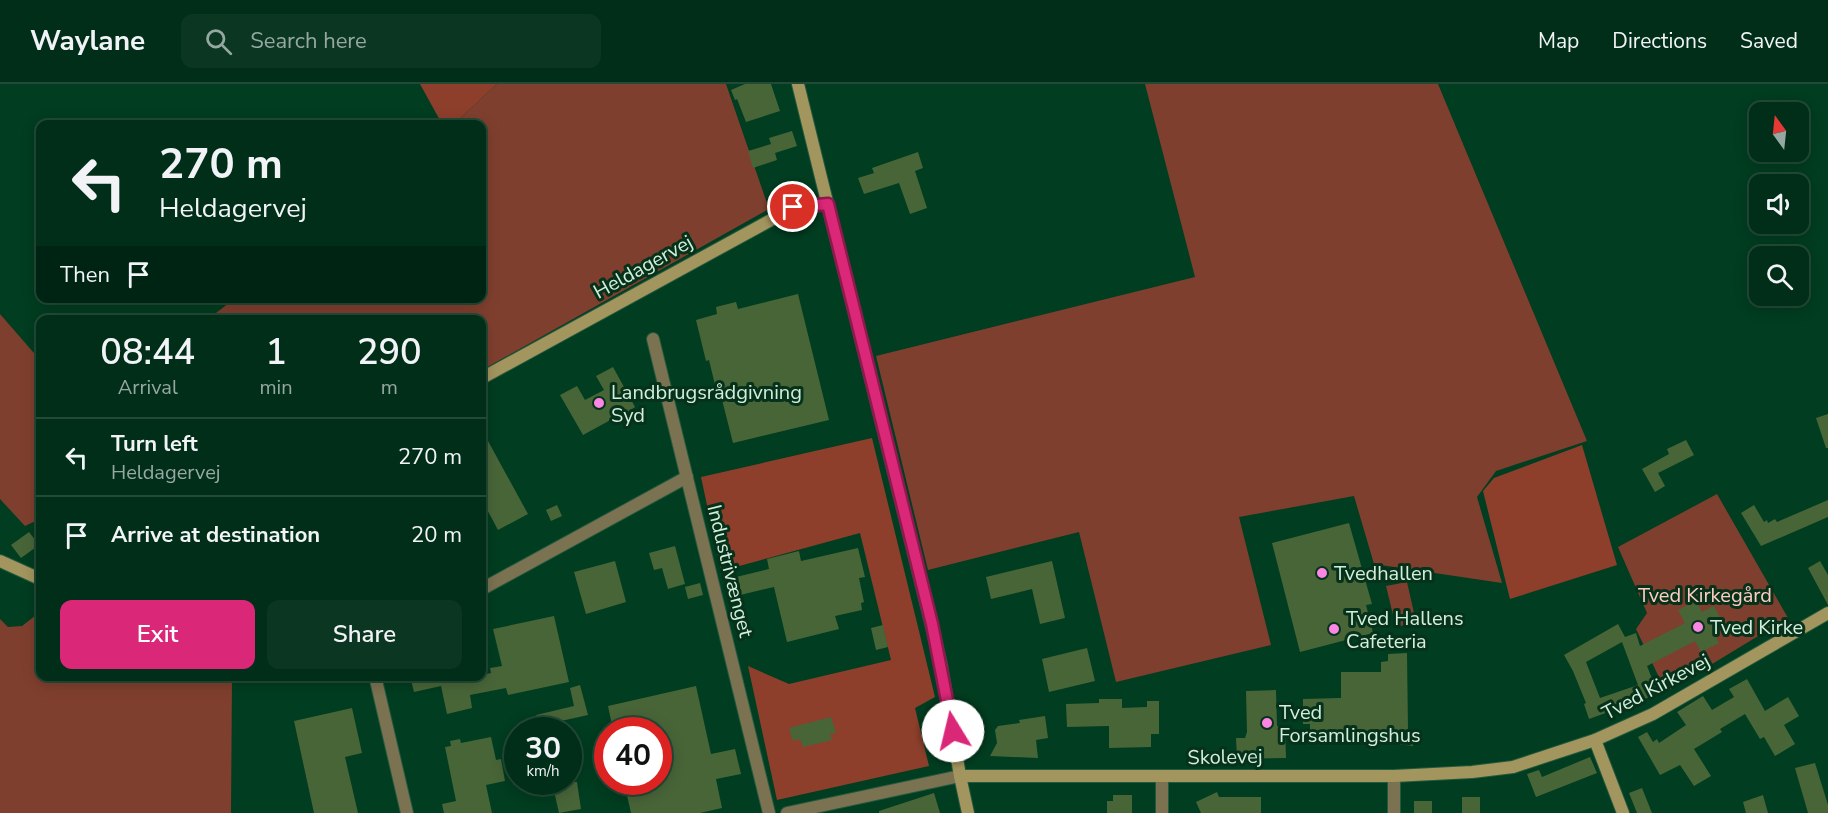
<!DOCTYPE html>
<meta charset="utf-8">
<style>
:root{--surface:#012e18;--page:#0b3621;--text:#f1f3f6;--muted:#96a8a2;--line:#234a37;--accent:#db2777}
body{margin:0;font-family:"Nunito Sans",sans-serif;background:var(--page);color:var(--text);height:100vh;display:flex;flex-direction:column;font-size:22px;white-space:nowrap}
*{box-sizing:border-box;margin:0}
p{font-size:20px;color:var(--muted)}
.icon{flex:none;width:33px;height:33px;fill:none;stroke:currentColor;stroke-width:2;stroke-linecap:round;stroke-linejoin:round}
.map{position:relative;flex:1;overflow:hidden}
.side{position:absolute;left:36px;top:231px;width:450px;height:366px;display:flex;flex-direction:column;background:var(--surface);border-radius:12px;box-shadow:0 3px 15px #0003,0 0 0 2px var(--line)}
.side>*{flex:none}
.guide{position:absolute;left:36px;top:36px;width:450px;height:183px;border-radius:12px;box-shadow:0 3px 15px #0003,0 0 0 2px var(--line);background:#012e18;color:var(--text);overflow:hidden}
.needle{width:39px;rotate:345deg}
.controls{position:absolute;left:1749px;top:18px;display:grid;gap:12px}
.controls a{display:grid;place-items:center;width:60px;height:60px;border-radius:12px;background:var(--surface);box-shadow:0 3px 15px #0003,0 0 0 2px var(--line);font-size:30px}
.speed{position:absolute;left:504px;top:633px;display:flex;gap:12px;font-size:30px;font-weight:700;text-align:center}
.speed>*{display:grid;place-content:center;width:78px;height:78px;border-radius:50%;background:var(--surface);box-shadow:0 3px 15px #0003,0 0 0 2px var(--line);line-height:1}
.speed small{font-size:15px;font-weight:400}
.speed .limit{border:9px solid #d22;background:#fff;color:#111}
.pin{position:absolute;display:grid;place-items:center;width:51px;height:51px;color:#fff;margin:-26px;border:3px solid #fff;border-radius:50%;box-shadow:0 2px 6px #0007}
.me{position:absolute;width:66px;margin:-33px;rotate:351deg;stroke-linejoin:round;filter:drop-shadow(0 0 4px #0008)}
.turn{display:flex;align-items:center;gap:21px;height:126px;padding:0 24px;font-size:27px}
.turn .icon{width:78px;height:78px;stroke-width:2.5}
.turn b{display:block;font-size:42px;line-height:51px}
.then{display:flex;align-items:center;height:57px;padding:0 24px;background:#0003;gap:12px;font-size:22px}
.eta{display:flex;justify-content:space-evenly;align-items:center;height:102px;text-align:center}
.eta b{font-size:36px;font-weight:600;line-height:42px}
.cta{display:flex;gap:12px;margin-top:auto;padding:12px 24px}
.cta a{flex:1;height:69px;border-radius:12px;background:var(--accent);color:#fff;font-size:24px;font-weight:600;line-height:69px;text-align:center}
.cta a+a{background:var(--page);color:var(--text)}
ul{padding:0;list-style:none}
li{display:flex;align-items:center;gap:18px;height:78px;padding:0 24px;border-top:2px solid var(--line)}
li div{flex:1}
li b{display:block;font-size:22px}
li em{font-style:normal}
header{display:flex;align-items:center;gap:36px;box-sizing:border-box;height:84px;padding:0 30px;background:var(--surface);border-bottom:2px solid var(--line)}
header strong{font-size:28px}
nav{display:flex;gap:33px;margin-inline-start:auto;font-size:21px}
.search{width:420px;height:54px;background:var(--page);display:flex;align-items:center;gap:15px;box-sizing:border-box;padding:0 21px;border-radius:12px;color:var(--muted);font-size:22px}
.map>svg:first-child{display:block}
</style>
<header>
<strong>Waylane</strong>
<div class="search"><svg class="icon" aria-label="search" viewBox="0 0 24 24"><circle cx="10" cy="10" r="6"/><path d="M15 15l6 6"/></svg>Search here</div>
<nav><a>Map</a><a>Directions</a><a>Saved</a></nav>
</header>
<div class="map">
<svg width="1828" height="729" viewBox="0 0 1828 729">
<rect width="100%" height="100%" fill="#013d20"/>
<g fill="#7f3f2e">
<path d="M497,0H726L769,125L482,286V236H207L234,215L482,214V40H454Z"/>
<path d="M1145,0H1438L1587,357L1496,387L1477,413L1502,499L1374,480L1354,412L1239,433L1271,561L1116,598L1079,448L928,486L876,272L1195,193Z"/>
<path d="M0,230L40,276V435L25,442L0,415Z"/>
<path d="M1717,410L1788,534L1666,608L1636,545L1647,529L1618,463Z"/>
<path d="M1407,498L1416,538L1396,543L1386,502Z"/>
<path d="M40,528V592L232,593L231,729H0V535L8,543L22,542Z"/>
</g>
<g fill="#8d3f2b">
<path d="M420,0H497L454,40H442Z"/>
<path d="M872,354L935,613L915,624L929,682L777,716L748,582L789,600L891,576L860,449L721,487L701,393Z"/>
<path d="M1582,361L1617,481L1510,515L1483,407L1494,394Z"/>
</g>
<g fill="#486538" fill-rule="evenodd">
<path d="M745,0H771L780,27L746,38L737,15L735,16L731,6Z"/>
<path d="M792,47L797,62L775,69L777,76L753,84L748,67L771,60L769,54Z"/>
<path d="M918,68L923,84L915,87L927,124L910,130L899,99L864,110L858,94L874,89L872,84Z"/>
<path d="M798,210L829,336L733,359L719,304L716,305L709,276L706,277L696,236L717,230L716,223L736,218L738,225Z"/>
<path d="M613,283L635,323L617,335L616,333L583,351L560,311L577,302L585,316L604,306L596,292Z"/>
<path d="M1828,330V364H1826L1816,334Z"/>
<path d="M482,346L528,430L498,446L482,416Z"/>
<path d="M1686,356L1694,371L1658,389L1665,402L1655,408L1642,385L1669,370L1667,365Z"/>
<path d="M1828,416V433L1761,462L1741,429L1754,421L1764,438L1767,436L1768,439L1775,435L1777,438Z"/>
<path d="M557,421L562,432L551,437L546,426Z"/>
<path d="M1349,439L1372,520L1366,521L1373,549L1300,568L1272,459Z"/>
<path d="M29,448L39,461L21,474L11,461Z"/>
<path d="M675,462L685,500L668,505L662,484L654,486L649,469Z"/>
<path d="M858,464L865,493L859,494L864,518L861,519L862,526L835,532L839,545L787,558L774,503L736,512L732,494L769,485L767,475L799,467L801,477Z"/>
<path d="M615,477L626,518L586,530L574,488Z"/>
<path d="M1052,477L1065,534L1040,540L1032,505L991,515L986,493Z"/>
<path d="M1820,477L1828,491V521L1808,484Z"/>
<path d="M700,499L703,511L688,515L685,503Z"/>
<path d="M1696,517L1702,528L1714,522L1723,540L1712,546L1719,559L1701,568L1695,557L1647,582L1658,610L1589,635L1584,620L1586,619L1573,587L1564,571L1618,540L1625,553L1636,549L1640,562L1685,539L1678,526ZM1622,558L1638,601L1600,614L1586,578Z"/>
<path d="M554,532L569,598L508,611L506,604L470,611L472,624L447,630L441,602L414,608L410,592H465L466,595L491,589L490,584L502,582L493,545Z"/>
<path d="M883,541L888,563L876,566L871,544Z"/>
<path d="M1087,564L1095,597L1049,608L1042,575Z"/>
<path d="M1407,569L1408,646H1412L1413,662L1384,658L1310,659V640H1303V615L1341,614V588H1381V578L1388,577V570Z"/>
<path d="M1747,595L1765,627L1788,613L1799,632L1784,641L1795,660L1775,672L1764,653L1760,655L1745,630L1720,645L1722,648L1694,665L1711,692L1694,702L1680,681L1660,691L1638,653L1647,648L1653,658L1657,655L1659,659L1686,641L1677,628L1703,612L1712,626L1734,613L1729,605Z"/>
<path d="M580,601L588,631L561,637L563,646H540L536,631L574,622L570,604Z"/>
<path d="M696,602L711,670L735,665L741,690L716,695L722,724L700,729H631L624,698H658V646H613L608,622Z"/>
<path d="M1276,606L1277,642H1285L1286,674L1237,675L1236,654H1245L1247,648L1246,607Z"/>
<path d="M1099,615H1122V624L1147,623V617H1159V650H1151V663L1109,664V642L1067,643L1066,620L1099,619Z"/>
<path d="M352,624L362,669L345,673L358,729H314L294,637Z"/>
<path d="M1045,632L1048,654L1036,656L1038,674L990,672L997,659L995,646L998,642L1020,639L1019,636Z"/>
<path d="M831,633L836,649L830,650L832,656L803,663L800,655L793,657L789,644Z"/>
<path d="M491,653L496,676L501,675L505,697L486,701L492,729H444L442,720L456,717L445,663L451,662L450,657L460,655L461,659Z"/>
<path d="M1590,673L1597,689L1536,713L1527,690L1539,686L1542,693Z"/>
<path d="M1815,679L1828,721V729H1808L1795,684Z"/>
<path d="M552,698H577L581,725L559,729Z"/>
<path d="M1642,704L1652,729H1637L1629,709Z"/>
<path d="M1217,708L1219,713H1261V729H1201L1196,718Z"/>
<path d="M934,709L940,729H879V727Z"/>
<path d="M1113,711H1132V729H1107V717H1113Z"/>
<path d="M1763,711L1768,729H1746L1743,718Z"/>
<rect x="1462" y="713" width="18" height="16"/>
<rect x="1414" y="717" width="18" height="12"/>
</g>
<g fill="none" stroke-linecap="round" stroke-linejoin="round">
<g stroke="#23593e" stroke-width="14">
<g id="street">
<path d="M653,255L769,729"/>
<path d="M482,505L687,393"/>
<path d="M375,592L407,729"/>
<path d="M1394,692V729"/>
<path d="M787,729L960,692"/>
<path d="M1162,729V692"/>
</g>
</g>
<g stroke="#23593e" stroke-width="14">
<g id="secondary">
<path d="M798,0L941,580L960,692L968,729"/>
<path d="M482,294L793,124L828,120"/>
<path d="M0,477L40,495"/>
<path d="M1595,656L1623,729"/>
<path d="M960,692H1394L1472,688L1513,683L1595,656L1653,630L1828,529"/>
</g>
</g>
<use href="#street" stroke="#7a7250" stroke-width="12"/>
<use href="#secondary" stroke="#a3955e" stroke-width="12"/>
</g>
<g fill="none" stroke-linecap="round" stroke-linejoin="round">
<g stroke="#8e194d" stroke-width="15">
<path id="route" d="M793,123L828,120L932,540L953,647"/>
</g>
<use href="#route" stroke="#db2777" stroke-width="10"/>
</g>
<g fill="#fc86e4" stroke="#06311a" stroke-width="2">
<circle cx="599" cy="319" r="6"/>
<circle cx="1322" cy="489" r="6"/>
<circle cx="1698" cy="543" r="6"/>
<circle cx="1334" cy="545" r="6"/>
<circle cx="1267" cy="639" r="6"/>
</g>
<g text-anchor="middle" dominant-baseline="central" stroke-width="6" stroke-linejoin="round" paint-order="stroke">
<g font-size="20" fill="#d3eedb" stroke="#06311a">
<text transform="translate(643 183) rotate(-29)">Heldagervej</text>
<text transform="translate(730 487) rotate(76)">Industrivænget</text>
<text transform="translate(1656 603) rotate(-28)">Tved Kirkevej</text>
<text transform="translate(1225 673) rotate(-1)">Skolevej</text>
</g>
<g font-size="20" fill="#d3eedb" stroke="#06311a" text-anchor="start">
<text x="611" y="308">Landbrugsrådgivning<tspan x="611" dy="23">Syd</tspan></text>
<text x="1334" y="489">Tvedhallen</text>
<text x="1346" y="534">Tved Hallens<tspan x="1346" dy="23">Cafeteria</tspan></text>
<text x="1710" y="543">Tved Kirke</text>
<text x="1279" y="628">Tved<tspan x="1279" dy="23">Forsamlingshus</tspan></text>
</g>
<g font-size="20" fill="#fdcec1" stroke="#06311a">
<text x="1705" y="511">Tved Kirkegård</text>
</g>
</g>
</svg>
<div class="controls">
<a><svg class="needle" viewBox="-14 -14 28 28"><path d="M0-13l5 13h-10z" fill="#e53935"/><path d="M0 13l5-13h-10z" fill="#96a8a2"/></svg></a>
<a><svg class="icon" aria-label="sound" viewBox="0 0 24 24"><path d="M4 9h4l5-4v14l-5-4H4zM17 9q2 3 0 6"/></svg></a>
<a><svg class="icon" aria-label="search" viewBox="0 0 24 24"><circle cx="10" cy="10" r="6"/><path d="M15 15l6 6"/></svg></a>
</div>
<div class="speed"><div>30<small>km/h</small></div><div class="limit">40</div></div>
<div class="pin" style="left:793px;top:123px;background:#d93025"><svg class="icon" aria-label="arrive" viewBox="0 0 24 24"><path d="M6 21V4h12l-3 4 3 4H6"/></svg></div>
<svg class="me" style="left:953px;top:647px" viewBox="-20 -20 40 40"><circle r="19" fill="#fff"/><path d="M0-13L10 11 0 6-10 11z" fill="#db2777"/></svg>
<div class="guide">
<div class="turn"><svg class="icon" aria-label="left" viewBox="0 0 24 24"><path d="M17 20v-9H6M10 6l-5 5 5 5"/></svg><div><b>270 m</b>Heldagervej</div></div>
<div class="then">Then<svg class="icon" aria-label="arrive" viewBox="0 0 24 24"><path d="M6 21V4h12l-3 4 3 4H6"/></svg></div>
</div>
<section class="side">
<div class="eta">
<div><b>08:44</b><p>Arrival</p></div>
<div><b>1</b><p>min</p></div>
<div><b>290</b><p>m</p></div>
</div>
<ul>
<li><svg class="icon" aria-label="left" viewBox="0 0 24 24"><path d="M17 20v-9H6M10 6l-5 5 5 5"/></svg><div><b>Turn left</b><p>Heldagervej</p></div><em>270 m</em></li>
<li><svg class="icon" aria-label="arrive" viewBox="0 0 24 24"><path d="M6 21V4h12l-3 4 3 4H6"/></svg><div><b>Arrive at destination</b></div><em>20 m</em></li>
</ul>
<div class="cta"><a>Exit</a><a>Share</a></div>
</section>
</div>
